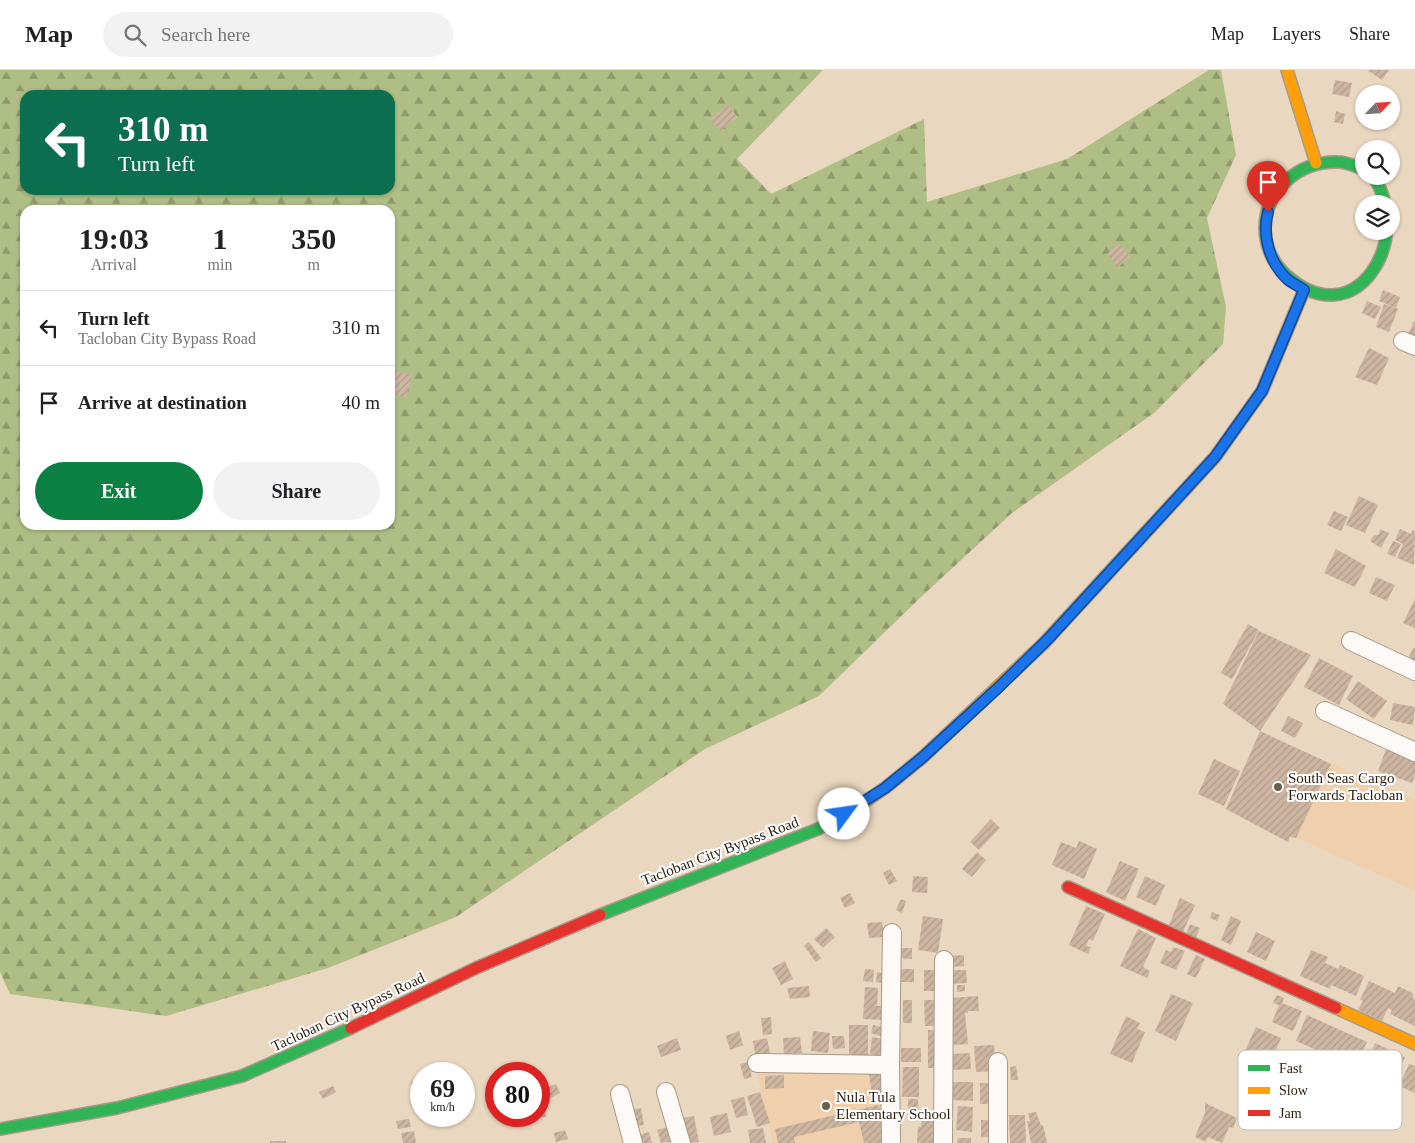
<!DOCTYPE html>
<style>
:root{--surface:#fff;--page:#f2f2f2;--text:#202124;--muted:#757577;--line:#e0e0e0;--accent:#0b8043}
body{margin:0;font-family:"Times New Roman",serif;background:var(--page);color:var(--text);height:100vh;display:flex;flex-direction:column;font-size:19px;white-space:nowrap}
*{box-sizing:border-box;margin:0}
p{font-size:16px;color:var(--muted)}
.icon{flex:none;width:28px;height:28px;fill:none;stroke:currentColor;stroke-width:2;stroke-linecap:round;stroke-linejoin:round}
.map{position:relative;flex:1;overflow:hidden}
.sheet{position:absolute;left:20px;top:135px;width:375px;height:325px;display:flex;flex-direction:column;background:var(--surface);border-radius:15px;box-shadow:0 1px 4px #0004}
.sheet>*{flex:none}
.top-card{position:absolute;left:20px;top:20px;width:375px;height:105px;border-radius:15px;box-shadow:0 1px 4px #0004;background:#0b6e4f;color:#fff;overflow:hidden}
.needle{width:32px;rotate:65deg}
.tools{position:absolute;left:1355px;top:15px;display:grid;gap:10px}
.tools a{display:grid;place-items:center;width:45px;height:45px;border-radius:50%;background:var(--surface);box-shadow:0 1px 4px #0004;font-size:25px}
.speed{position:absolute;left:410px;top:992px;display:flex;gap:10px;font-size:25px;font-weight:700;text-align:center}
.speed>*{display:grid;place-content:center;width:65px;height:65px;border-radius:50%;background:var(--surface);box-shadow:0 1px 4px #0004;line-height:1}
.speed small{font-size:12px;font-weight:400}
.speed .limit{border:8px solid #d22;background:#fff;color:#111}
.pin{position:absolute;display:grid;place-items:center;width:42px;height:42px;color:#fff;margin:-51px -21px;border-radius:50% 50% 50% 0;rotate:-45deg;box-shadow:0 0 5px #0007}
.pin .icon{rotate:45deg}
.me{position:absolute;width:55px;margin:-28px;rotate:59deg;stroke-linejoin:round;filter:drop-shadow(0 0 4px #0008)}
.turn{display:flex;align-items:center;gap:18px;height:105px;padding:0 15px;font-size:22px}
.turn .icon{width:65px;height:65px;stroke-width:2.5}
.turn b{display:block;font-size:35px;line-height:42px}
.eta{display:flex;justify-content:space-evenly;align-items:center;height:85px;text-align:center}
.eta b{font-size:30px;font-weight:600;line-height:35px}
.cta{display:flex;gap:10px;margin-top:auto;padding:10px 15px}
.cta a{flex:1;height:58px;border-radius:30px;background:var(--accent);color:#fff;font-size:20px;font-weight:600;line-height:58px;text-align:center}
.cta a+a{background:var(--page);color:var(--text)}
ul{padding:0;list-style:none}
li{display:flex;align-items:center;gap:15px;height:75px;padding:0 15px;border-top:1px solid var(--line)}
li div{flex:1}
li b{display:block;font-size:19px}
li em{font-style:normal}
header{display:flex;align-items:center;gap:30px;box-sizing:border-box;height:70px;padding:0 25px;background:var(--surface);border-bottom:1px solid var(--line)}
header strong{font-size:24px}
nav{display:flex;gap:28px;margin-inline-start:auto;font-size:18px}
.search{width:350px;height:45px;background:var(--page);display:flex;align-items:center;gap:12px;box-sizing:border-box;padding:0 18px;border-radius:28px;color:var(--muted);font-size:19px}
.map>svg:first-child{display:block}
</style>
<header>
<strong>Map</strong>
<div class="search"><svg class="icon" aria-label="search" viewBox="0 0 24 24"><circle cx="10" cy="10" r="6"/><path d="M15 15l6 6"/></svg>Search here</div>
<nav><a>Map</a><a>Layers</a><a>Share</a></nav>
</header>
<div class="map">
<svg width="1415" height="1073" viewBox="0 0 1415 1073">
<defs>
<pattern id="forest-firs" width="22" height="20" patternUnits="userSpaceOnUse" patternTransform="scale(1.25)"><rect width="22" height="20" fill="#afbe85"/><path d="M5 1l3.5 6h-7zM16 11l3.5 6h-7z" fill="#8e9a6b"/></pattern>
<pattern id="building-hatch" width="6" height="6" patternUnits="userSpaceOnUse" patternTransform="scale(1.25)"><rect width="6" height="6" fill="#cdb5a1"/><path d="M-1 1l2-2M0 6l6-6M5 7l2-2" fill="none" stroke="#b09b89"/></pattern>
</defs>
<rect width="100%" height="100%" fill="#ead7c0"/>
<g fill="#f0d0ac">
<path d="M1260,661L1331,694L1415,729V821L1297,768L1290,767L1288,772L1226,739Z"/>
<path d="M888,997V1073H773L756,999Z"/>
</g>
<path fill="url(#forest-firs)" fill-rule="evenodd" d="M0,0H823L737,89L771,124L924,49L927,132L1067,89L1209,0H1221L1236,85L1207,148L1226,237L1223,274L1154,343L1012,443L921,527L819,626L705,679L456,847L328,898L166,946L10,924L0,902ZM25,25H390V120H25ZM25,140H390V455H25Z"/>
<g fill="url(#building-hatch)">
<path d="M1367,0H1389L1382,10Z"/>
<path d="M1335,10L1352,13L1349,27L1332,24Z"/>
<path d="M728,35L738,47L720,61L710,49Z"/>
<path d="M1336,41L1345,44L1343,54L1334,52Z"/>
<path d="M1119,174L1130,187L1118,197L1107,184Z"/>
<path d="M1383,220L1400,227L1396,238L1379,231Z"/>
<path d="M1367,231L1381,237L1375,249L1362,243Z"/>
<path d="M1384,234L1398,239L1389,262L1376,257Z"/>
<path d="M1414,251L1415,252V269L1408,265Z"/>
<path d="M1369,278L1389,288L1377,315L1355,307Z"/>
<path d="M396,301L412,305L406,328L390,323Z"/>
<path d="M1359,426L1378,435L1365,463L1346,455Z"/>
<path d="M1334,441L1348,447L1341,461L1327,455Z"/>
<path d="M1380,459L1389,463L1381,478L1370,471L1373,466L1379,464Z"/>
<path d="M1400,459L1411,464L1413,460L1415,462L1414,495L1397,488L1403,474L1395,470Z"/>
<path d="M1393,471L1401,474L1395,487L1387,484Z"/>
<path d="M1336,479L1366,496L1355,517L1324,503Z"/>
<path d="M1376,507L1395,515L1387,531L1369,523Z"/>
<path d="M1415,529V558L1403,553Z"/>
<path d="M1248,554L1259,560L1232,609L1221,603Z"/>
<path d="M1259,561L1311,585L1260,661L1223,634Z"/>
<path d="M1413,578H1415V593L1408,590Z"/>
<path d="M1319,588L1353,606L1339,635L1304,617Z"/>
<path d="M1358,611L1387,631L1374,649L1346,629Z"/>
<path d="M1393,633L1415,637L1413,655L1390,650Z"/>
<path d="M1288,646L1303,653L1295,668L1281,661Z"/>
<path d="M1260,661L1331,694L1296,768L1290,767L1288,772L1226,739Z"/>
<path d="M1386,679L1415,689V705L1412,713L1378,701Z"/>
<path d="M1214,689L1240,701L1224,736L1198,724Z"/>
<path d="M991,749L1000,758L979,780L970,772Z"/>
<path d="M1079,771L1097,779L1084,809L1052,795L1061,772L1076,778Z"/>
<path d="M977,782L986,790L972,807L962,799Z"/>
<path d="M1120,791L1139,799L1125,831L1106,822Z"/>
<path d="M890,799L897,811L889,815L883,803Z"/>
<path d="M913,806L928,807L927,823L912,822Z"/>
<path d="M1145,806L1165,815L1156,836L1136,827Z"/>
<path d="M850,823L855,833L845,838L840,828Z"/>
<path d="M1180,828L1195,835L1183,862L1169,855Z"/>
<path d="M901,829L906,831L902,843L896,840Z"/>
<path d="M1086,836L1105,844L1093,871L1089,869L1086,876L1091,877L1088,884L1069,875Z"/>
<path d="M1212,842L1220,845L1217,851L1210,848Z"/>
<path d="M923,846L943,849L938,883L918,880Z"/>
<path d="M1231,846L1241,851L1231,875L1221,870Z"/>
<path d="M882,852L884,867L869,868L867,853Z"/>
<path d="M1190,854L1200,858L1194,872L1185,868Z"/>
<path d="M826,858L835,867L823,878L814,869Z"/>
<path d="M1138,859L1156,868L1143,897L1150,901L1147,908L1120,896Z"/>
<path d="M1256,862L1275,871L1266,891L1247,882Z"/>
<path d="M809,872L821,888L816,892L804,876Z"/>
<path d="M1173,877L1185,881L1176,900L1160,893L1166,880L1171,882Z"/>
<path d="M897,878H912V889L897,888Z"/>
<path d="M1311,880L1328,887L1325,893L1338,899L1340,895L1364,906L1356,926L1331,915L1330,919L1300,906Z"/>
<path d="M964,885V896L949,897V886Z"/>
<path d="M1196,885L1205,889L1196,908L1187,904Z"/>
<path d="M785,891L793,909L781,915L772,898Z"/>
<path d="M865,899L874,900L873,912L863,911Z"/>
<rect x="901" y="899" width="13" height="13"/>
<rect x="924" y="900" width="14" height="21"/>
<path d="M949,900H966L967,913L950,914Z"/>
<path d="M877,902L889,904L888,914L876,912Z"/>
<path d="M1369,911L1395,923L1398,916L1414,924L1412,927L1415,929V956L1390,944L1392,940L1388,938L1382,951L1358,940L1363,931L1360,930Z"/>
<path d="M957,915H965V921L957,922Z"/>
<path d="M809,916L810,927L790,929L787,918Z"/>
<path d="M865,917L878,918L877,936H884V950L863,949Z"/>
<path d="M1171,924L1193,933L1176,971L1155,961Z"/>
<path d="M1277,925L1284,928L1282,933L1302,941L1293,961L1272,952L1279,935L1273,933Z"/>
<path d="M978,926L979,941H968V943H965L968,974L954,975L950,928Z"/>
<rect x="903" y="930" width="9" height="23"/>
<path d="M924,930H937V956H925Z"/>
<path d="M1307,945L1367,972L1355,997L1296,971Z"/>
<path d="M1126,946L1140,953L1137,959L1145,962L1132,993L1110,984Z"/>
<path d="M771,947L772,964L763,965L761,948Z"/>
<rect x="849" y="955" width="19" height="32"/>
<path d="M873,955L886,958L884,967L871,963Z"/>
<path d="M1256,957L1281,968L1270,994L1244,983Z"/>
<rect x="928" y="960" width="14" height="38"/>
<path d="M739,961L743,975L730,980L726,966Z"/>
<path d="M813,961L830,963L828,983L811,981Z"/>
<path d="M832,966H844L845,978L833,979Z"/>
<path d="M800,967L802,983L784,984L783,968Z"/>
<path d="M872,967L888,970L885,987L870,984Z"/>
<path d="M677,968L681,980L661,987L657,976Z"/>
<path d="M767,968L771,988L756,991L753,971Z"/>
<path d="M1375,973L1405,987L1397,1005L1386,1000L1381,1010L1362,1001Z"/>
<path d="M994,975L996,1001L976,1002L974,976Z"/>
<rect x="901" y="978" width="20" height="14"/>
<path d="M970,983L971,999L953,1000L952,984Z"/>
<path d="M748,992L752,1007L744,1009L740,994Z"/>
<path d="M1409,994L1415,996V1023L1399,1016Z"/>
<path d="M1016,996L1018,1010H1011L1010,997Z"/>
<path d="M903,997H919V1027H902Z"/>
<path d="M886,1000L889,1021L872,1024L869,1003Z"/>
<path d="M784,1005V1018L765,1019V1006Z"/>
<path d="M421,1010V1017L412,1018L411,1011Z"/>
<path d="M953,1012H973V1031L953,1030Z"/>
<rect x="980" y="1013" width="14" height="21"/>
<path d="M556,1014L560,1023L549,1029L544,1019Z"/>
<path d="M333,1016L336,1022L323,1029L319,1022Z"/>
<path d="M760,1022L770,1053L757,1057L747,1026Z"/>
<path d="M539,1026H544L546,1047H539Z"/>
<path d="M744,1027L748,1045L736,1048L731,1030Z"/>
<path d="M908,1029H918L919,1050H908Z"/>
<path d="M1205,1033L1237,1048L1233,1058L1229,1057L1222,1073L1208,1067L1206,1072L1195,1067L1205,1043Z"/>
<path d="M879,1035L888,1073H864L859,1052L794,1067L795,1073H778L775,1059Z"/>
<path d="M958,1036L973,1037L972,1062L956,1060Z"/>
<path d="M641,1038L644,1055L637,1056L634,1039Z"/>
<path d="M1036,1042L1041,1055H1043L1047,1073H1031L1027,1051H1030L1028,1043Z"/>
<path d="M727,1043L731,1062L714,1066L710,1047Z"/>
<path d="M1009,1045H1025L1026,1073H1010Z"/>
<path d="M694,1046L699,1072L688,1073L682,1048Z"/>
<path d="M922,1046L943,1047L941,1073H917L918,1056L921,1057Z"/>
<path d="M409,1049L411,1057L398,1059L396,1051Z"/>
<path d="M981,1050H990L991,1067H981Z"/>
<path d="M671,1056L676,1071L661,1073L657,1060Z"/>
<path d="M763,1058L766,1073H750L748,1060Z"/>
<path d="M565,1060L568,1069L556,1072L554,1063Z"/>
<path d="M414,1061L416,1073H403L401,1063Z"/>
<path d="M649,1062L652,1073H637L635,1066Z"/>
<path d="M958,1068H971V1073H957Z"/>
<rect x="270" y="1071" width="16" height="2"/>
</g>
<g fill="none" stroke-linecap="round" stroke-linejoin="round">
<g stroke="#a89988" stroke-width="20">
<g id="street">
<path d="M1403,271L1415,276"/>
<path d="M1351,571L1415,601"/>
<path d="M1325,641L1415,682"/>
<path d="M757,993L890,995"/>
<path d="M666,1022L681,1073"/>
<path d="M620,1024L633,1073"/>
<path d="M891,1073L890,995L892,863"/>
<path d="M943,1073L944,890"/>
<path d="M998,1073V992"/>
</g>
</g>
<g stroke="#a89988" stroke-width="14">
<g id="fast">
<path d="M1364,99C1356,97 1347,92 1338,92C1300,91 1266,118 1265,158C1265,176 1273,193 1286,205C1356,268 1415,168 1373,106"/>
<path d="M1044,573L1215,387L1262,321L1304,220"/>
<path d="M600,845L818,759L828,753"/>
<path d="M0,1059L117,1038L242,1006L351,958"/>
</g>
</g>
<g stroke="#a89988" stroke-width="14">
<g id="slow">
<path d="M1287,0L1316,93"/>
<path d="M828,753L857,737L885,718L923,687L1044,573"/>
<path d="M1336,938L1415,974"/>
</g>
</g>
<g stroke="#a89988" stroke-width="14">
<g id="jam">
<path d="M1068,817L1336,938"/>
<path d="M351,958L476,898L600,845"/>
</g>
</g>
<use href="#street" stroke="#fcf9f6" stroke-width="18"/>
<use href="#fast" stroke="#30b455" stroke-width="11"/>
<use href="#slow" stroke="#ff9f0a" stroke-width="11"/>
<use href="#jam" stroke="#e5322d" stroke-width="11"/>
</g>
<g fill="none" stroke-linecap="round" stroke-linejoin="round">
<g stroke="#114b97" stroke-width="12">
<path id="route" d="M844,744L885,718L923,687L1000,616L1049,568L1215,387L1262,321L1304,220C1298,216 1292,213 1287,209C1269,192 1262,165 1268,142"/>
</g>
<use href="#route" stroke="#1a73e8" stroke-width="9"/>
</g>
<g fill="#6d5d4b" stroke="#fff" stroke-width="2">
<circle cx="1278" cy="717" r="5"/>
<circle cx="826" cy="1036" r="5"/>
</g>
<g text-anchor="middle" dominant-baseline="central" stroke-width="4" stroke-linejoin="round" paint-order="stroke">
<g font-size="15" fill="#291c0c" stroke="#fff" text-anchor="start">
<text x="1288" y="708">South Seas Cargo<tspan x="1288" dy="17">Forwards Tacloban</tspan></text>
<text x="836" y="1027">Nula Tula<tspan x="836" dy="17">Elementary School</tspan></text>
</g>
<g font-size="15" fill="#291c0c" stroke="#fff">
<text transform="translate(720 781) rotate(-21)">Tacloban City Bypass Road</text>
<text transform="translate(348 942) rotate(-25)">Tacloban City Bypass Road</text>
</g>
</g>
<rect x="1238" y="980" width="164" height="80" rx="8" fill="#fff" stroke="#bfbbb6" stroke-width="1"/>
<rect x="1248" y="995" width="22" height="6" fill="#30b455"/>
<rect x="1248" y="1017" width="22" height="7" fill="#ff9f0a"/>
<rect x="1248" y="1040" width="22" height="6" fill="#e5322d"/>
<g font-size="14" fill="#291c0c">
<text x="1279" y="1003">Fast</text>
<text x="1279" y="1025">Slow</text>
<text x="1279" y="1048">Jam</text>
</g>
</svg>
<div class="tools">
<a><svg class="needle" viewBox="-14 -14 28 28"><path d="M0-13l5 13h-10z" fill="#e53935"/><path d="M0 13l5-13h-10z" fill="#757577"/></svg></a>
<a><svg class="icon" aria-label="search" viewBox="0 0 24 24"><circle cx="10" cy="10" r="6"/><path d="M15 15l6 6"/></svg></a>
<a><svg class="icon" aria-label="layers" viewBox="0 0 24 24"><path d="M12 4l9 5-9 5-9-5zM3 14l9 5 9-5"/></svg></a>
</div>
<div class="speed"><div>69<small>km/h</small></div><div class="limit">80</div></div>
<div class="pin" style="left:1268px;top:142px;background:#d93025"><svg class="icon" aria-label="arrive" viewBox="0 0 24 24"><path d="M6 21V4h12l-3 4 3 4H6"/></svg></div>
<svg class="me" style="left:844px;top:744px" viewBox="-20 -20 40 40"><circle r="19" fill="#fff"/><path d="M0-13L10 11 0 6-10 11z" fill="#1a73e8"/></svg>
<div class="top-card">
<div class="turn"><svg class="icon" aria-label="left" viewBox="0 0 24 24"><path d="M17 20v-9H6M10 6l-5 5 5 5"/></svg><div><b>310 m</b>Turn left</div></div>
</div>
<section class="sheet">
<div class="eta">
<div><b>19:03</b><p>Arrival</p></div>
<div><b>1</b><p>min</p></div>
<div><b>350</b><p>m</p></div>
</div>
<ul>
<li><svg class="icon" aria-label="left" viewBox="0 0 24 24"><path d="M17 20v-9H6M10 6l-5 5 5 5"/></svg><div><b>Turn left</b><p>Tacloban City Bypass Road</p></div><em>310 m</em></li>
<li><svg class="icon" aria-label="arrive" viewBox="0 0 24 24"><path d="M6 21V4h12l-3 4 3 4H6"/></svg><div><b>Arrive at destination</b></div><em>40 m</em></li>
</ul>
<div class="cta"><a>Exit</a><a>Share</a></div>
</section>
</div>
